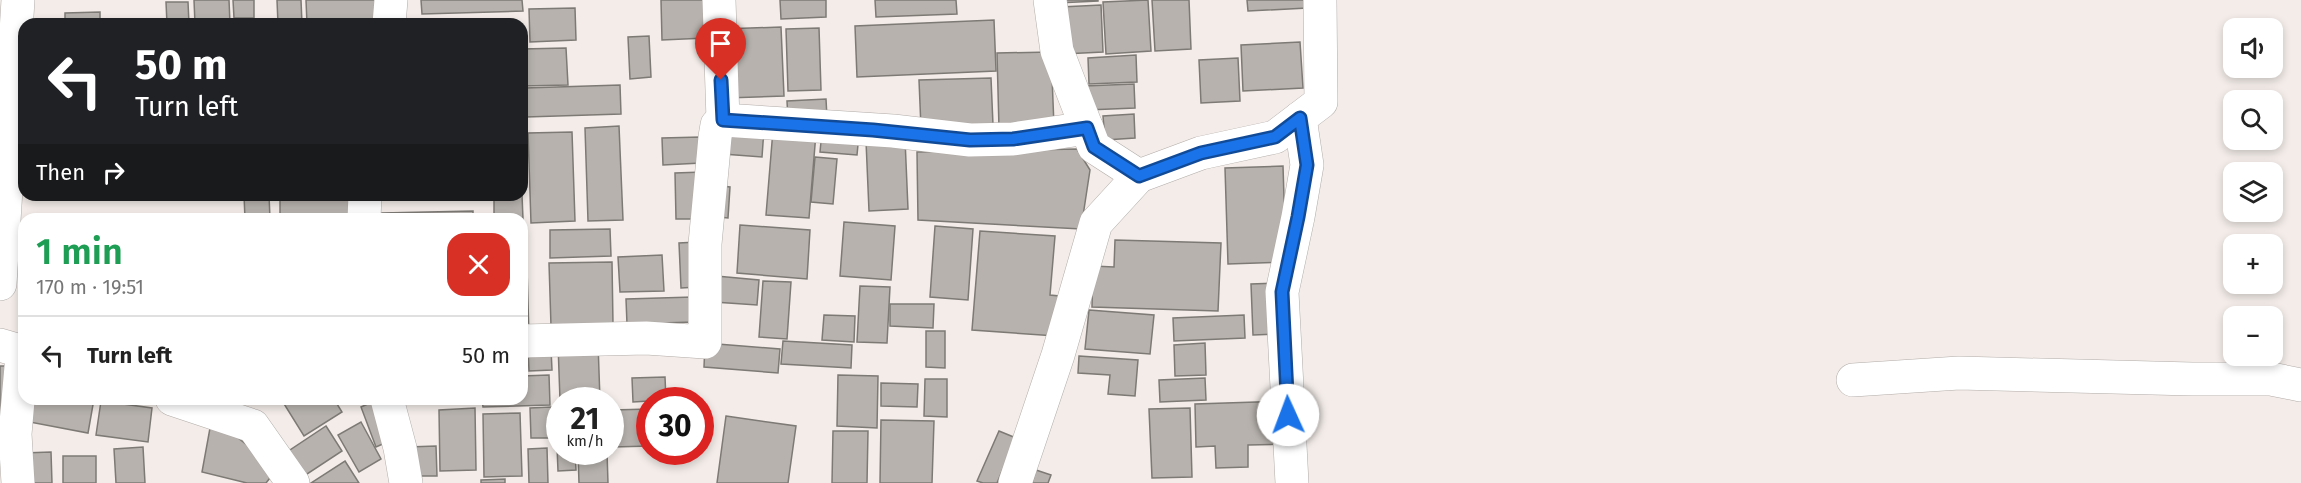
<!DOCTYPE html>
<meta charset="utf-8">
<style>
:root{--surface:#fff;--page:#f2f2f2;--text:#222;--muted:#767676;--line:#e0e0e0}
body{margin:0;font-family:"Fira Sans",sans-serif;background:var(--page);color:var(--text);height:100vh;display:flex;flex-direction:column;font-size:22px;white-space:nowrap}
*{box-sizing:border-box;margin:0}
p{font-size:20px;color:var(--muted)}
.icon{flex:none;width:33px;height:33px;fill:none;stroke:currentColor;stroke-width:2;stroke-linecap:round;stroke-linejoin:round}
.map{position:relative;flex:1;overflow:hidden}
.details{position:absolute;left:18px;top:213px;width:510px;height:192px;display:flex;flex-direction:column;background:var(--surface);border-radius:18px;box-shadow:0 3px 9px #0003}
.details>*{flex:none}
.banner{position:absolute;left:18px;top:18px;width:510px;height:183px;border-radius:18px;box-shadow:0 3px 9px #0003;background:#202124;color:#fff;overflow:hidden}
.tools{position:absolute;left:2223px;top:18px;display:grid;gap:12px}
.tools a{display:grid;place-items:center;width:60px;height:60px;border-radius:12px;background:var(--surface);box-shadow:0 3px 9px #0003;font-size:30px}
.speed{position:absolute;left:546px;top:387px;display:flex;gap:12px;font-size:30px;font-weight:700;text-align:center}
.speed>*{display:grid;place-content:center;width:78px;height:78px;border-radius:50%;background:var(--surface);box-shadow:0 3px 9px #0003;line-height:1}
.speed small{font-size:15px;font-weight:400}
.speed .limit{border:9px solid #d22;background:#fff;color:#111}
.pin{position:absolute;display:grid;place-items:center;width:51px;height:51px;color:#fff;margin:-62px -26px;border-radius:50% 50% 50% 0;rotate:-45deg;box-shadow:0 0 6px #0007}
.pin .icon{rotate:45deg}
.me{position:absolute;width:66px;margin:-33px;rotate:358deg;stroke-linejoin:round;filter:drop-shadow(0 0 4px #0008)}
.turn{display:flex;align-items:center;gap:21px;height:126px;padding:0 18px;font-size:27px}
.turn .icon{width:78px;height:78px;stroke-width:2.5}
.turn b{display:block;font-size:42px;line-height:51px}
.then{display:flex;align-items:center;height:57px;padding:0 18px;background:#0003;gap:12px;font-size:22px}
.round{display:grid;place-items:center;flex:none;width:63px;height:63px;border-radius:18px;background:var(--page)}
.headline{display:flex;align-items:center;justify-content:space-between;height:102px;padding:0 18px}
h1{font-size:36px;font-weight:600;line-height:45px;color:#1e9e55}
ul{padding:0;list-style:none}
li{display:flex;align-items:center;gap:18px;height:78px;padding:0 18px;border-top:2px solid var(--line)}
li div{flex:1}
li b{display:block;font-size:22px}
li em{font-style:normal}
.map>svg:first-child{display:block}
</style>
<div class="map">
<svg width="2301" height="483" viewBox="0 0 2301 483">
<rect width="100%" height="100%" fill="#f3ece8"/>
<g fill="#b7b2ad" stroke="#7d7974" stroke-width="1.5">
<path d="M194,0H229L230,24H195Z"/>
<path d="M233,0H254V18H234Z"/>
<path d="M277,0H301L302,24H278Z"/>
<path d="M306,0H383V24H307Z"/>
<path d="M421,0H522L523,11L422,14Z"/>
<path d="M661,0H705L706,38L662,40Z"/>
<path d="M780,0H826V17L781,19Z"/>
<path d="M875,0H956L957,14L876,17Z"/>
<path d="M1057,0H1098V1L1057,3Z"/>
<path d="M1148,0L1151,51L1106,54L1103,2Z"/>
<path d="M1152,0H1189L1191,49L1155,51Z"/>
<path d="M1247,0H1307V8L1248,11Z"/>
<path d="M166,2H188L189,24H167Z"/>
<path d="M1101,5L1103,52L1063,54L1061,7Z"/>
<path d="M575,8L576,40L530,42L529,9Z"/>
<path d="M100,12V24H65V13Z"/>
<path d="M994,20L996,71L857,77L855,26Z"/>
<path d="M781,27L784,96L726,98L723,29Z"/>
<path d="M819,28L821,90L788,91L786,29Z"/>
<path d="M649,36L651,77L630,79L628,37Z"/>
<path d="M1300,42L1303,88L1243,91L1241,45Z"/>
<path d="M566,48L568,85L522,86V49Z"/>
<path d="M1051,52L1054,126L999,128L997,53Z"/>
<path d="M1136,55L1137,82L1089,84L1088,58Z"/>
<path d="M1238,58L1240,101L1201,103L1199,60Z"/>
<path d="M991,78L993,125L921,128L919,80Z"/>
<path d="M1134,84L1135,108L1087,110L1085,86Z"/>
<path d="M620,85L621,114L526,117L525,88Z"/>
<path d="M826,99L827,118L788,120L787,101Z"/>
<path d="M1134,114L1135,138L1105,140L1103,116Z"/>
<path d="M619,126L623,220L588,221L585,128Z"/>
<path d="M725,126L764,129L762,157L723,154Z"/>
<path d="M773,130L816,133L809,218L766,215Z"/>
<path d="M822,131L859,134L857,155L820,152Z"/>
<path d="M572,132L575,221L531,223L528,133Z"/>
<path d="M701,137V163L663,165L662,138Z"/>
<path d="M905,139L908,209L869,211L866,141Z"/>
<path d="M1077,149L1090,170L1081,229L918,220L917,152Z"/>
<path d="M815,157L837,159L833,204L811,202Z"/>
<path d="M1283,166L1286,262L1228,264L1225,168Z"/>
<path d="M703,172L705,219H676L675,173Z"/>
<path d="M712,185L730,187L728,218L709,216Z"/>
<path d="M244,195H269L270,219H245Z"/>
<path d="M494,195H522L523,219H494Z"/>
<path d="M359,198L360,219H280V199Z"/>
<path d="M473,211V219H382V213Z"/>
<path d="M844,222L895,226L891,280L840,276Z"/>
<path d="M740,225L810,230L807,279L737,273Z"/>
<path d="M935,226L973,229L968,300L930,297Z"/>
<path d="M610,229L611,256L550,258V230Z"/>
<path d="M980,231L1055,236L1050,295L1059,296L1056,336L972,330Z"/>
<path d="M522,235H526L529,336H522Z"/>
<path d="M1115,240L1221,243L1218,311L1092,307L1093,266L1114,267Z"/>
<path d="M697,242L698,287L681,288L679,243Z"/>
<path d="M662,255L664,291L620,292L618,257Z"/>
<path d="M612,262L613,325L551,326L549,263Z"/>
<path d="M716,276L759,280L757,305L714,302Z"/>
<path d="M763,281L791,282L787,339L759,337Z"/>
<path d="M1276,283L1277,334L1253,335L1251,284Z"/>
<path d="M860,286L890,287L887,343L857,342Z"/>
<path d="M21,287H24V334H22Z"/>
<path d="M693,297L694,322L627,324L626,299Z"/>
<path d="M890,304H934L933,328L890,326Z"/>
<path d="M1089,310L1154,315L1150,354L1085,349Z"/>
<path d="M824,315L855,316L854,342L822,340Z"/>
<path d="M1244,315L1245,338L1174,341L1173,318Z"/>
<path d="M926,331H945V368L926,367Z"/>
<path d="M783,341L852,345L851,368L781,364Z"/>
<path d="M598,343L600,400H560L558,344Z"/>
<path d="M705,343L780,349L778,373L704,367Z"/>
<path d="M1205,343L1206,375L1175,376L1174,345Z"/>
<path d="M528,349H551L552,370L529,371Z"/>
<path d="M1079,356L1138,360L1135,396L1108,394L1110,375L1078,373Z"/>
<path d="M0,366H16L0,427Z"/>
<path d="M549,375L550,405L483,407L482,399H522V376Z"/>
<path d="M838,375L878,376L877,428L837,426Z"/>
<path d="M665,377L666,400L633,402L632,378Z"/>
<path d="M1205,378L1206,400L1160,402L1159,380Z"/>
<path d="M925,379H947V417L924,416Z"/>
<path d="M881,383L918,384L917,407L881,406Z"/>
<path d="M24,399H94L88,433L19,420Z"/>
<path d="M281,399H334L342,412L304,436Z"/>
<path d="M379,399L394,439L376,447L361,407Z"/>
<path d="M101,401L152,408L148,442L96,435Z"/>
<path d="M1285,401L1287,444L1248,445V467L1216,468L1215,446L1196,447L1195,404Z"/>
<path d="M551,407L552,438H531L530,408Z"/>
<path d="M475,408L476,470L440,471L439,410Z"/>
<path d="M1190,408L1192,477L1152,478L1149,409Z"/>
<path d="M650,409V446L613,447L612,410Z"/>
<path d="M520,413L522,476L484,477L483,414Z"/>
<path d="M726,416L796,426L788,483H717Z"/>
<path d="M212,417L277,469L266,483H247L202,472Z"/>
<path d="M881,420L934,421L932,483H880Z"/>
<path d="M361,422L381,459L359,472L338,435Z"/>
<path d="M326,426L342,451L298,480L281,456Z"/>
<path d="M833,431H868L867,483H832Z"/>
<path d="M999,431L1016,438L997,483H983L977,481Z"/>
<path d="M436,446L437,476H408V447Z"/>
<path d="M557,446H560V452H575L576,470L558,471Z"/>
<path d="M143,447L145,483H116L114,449Z"/>
<path d="M547,448L548,483H529L528,449Z"/>
<path d="M51,452L52,483H24L23,453Z"/>
<path d="M578,452H607L608,483H579Z"/>
<rect x="63" y="456" width="33" height="27"/>
<path d="M345,461L359,483H311Z"/>
<path d="M1036,470L1051,475L1048,483H1032Z"/>
<path d="M505,479V483H481V480Z"/>
</g>
<g fill="none" stroke-linecap="round" stroke-linejoin="round">
<g stroke="#b2aca9" stroke-width="34">
<g id="minor">
<path d="M719,0L723,120L893,131L970,140L1013,139L1087,128"/>
<path d="M1050,0L1057,51L1094,147L1139,176"/>
<path d="M389,24L391,0"/>
<path d="M364,219L365,195"/>
<path d="M0,284L18,0"/>
<path d="M522,341L646,338L705,342V244L715,137L717,125L723,120"/>
<path d="M0,345L24,352"/>
<path d="M1853,380L1959,373L2192,379H2271L2301,385"/>
<path d="M172,399L253,426L293,483"/>
<path d="M387,399L400,448L406,483"/>
<path d="M18,483L15,434L21,367L24,361"/>
<path d="M1015,483L1058,355L1096,223L1139,176L1201,153L1275,137L1321,102L1320,0"/>
<path d="M1292,483L1282,292L1298,217L1307,165L1300,118"/>
</g>
</g>
<use href="#minor" stroke="#fff" stroke-width="33"/>
</g>
<g fill="none" stroke-linecap="round" stroke-linejoin="round">
<g stroke="#114b97" stroke-width="15">
<path id="route" d="M721,80L723,120L873,130L970,140L1013,139L1087,128L1094,147L1139,176L1201,153L1275,137L1300,118L1307,165L1298,217L1282,292L1288,415"/>
</g>
<use href="#route" stroke="#1a73e8" stroke-width="10"/>
</g>
</svg>
<div class="tools">
<a><svg class="icon" aria-label="sound" viewBox="0 0 24 24"><path d="M4 9h4l5-4v14l-5-4H4zM17 9q2 3 0 6"/></svg></a>
<a><svg class="icon" aria-label="search" viewBox="0 0 24 24"><circle cx="10" cy="10" r="6"/><path d="M15 15l6 6"/></svg></a>
<a><svg class="icon" aria-label="layers" viewBox="0 0 24 24"><path d="M12 4l9 5-9 5-9-5zM3 14l9 5 9-5"/></svg></a>
<a>+</a>
<a>−</a>
</div>
<div class="speed"><div>21<small>km/h</small></div><div class="limit">30</div></div>
<div class="pin" style="left:721px;top:80px;background:#d93025"><svg class="icon" aria-label="arrive" viewBox="0 0 24 24"><path d="M6 21V4h12l-3 4 3 4H6"/></svg></div>
<svg class="me" style="left:1288px;top:415px" viewBox="-20 -20 40 40"><circle r="19" fill="#fff"/><path d="M0-13L10 11 0 6-10 11z" fill="#1a73e8"/></svg>
<div class="banner">
<div class="turn"><svg class="icon" aria-label="left" viewBox="0 0 24 24"><path d="M17 20v-9H6M10 6l-5 5 5 5"/></svg><div><b>50 m</b>Turn left</div></div>
<div class="then">Then<svg class="icon" aria-label="right" viewBox="0 0 24 24"><path d="M7 20v-9h11M14 6l5 5-5 5"/></svg></div>
</div>
<section class="details">
<div class="headline"><div><h1>1 min</h1><p>170 m · 19:51</p></div><a class="round" style="background:#d93025;color:#fff"><svg class="icon" aria-label="close" viewBox="0 0 24 24"><path d="M6 6l12 12M18 6L6 18"/></svg></a></div>
<ul>
<li><svg class="icon" aria-label="left" viewBox="0 0 24 24"><path d="M17 20v-9H6M10 6l-5 5 5 5"/></svg><div><b>Turn left</b></div><em>50 m</em></li>
</ul>
</section>
</div>
